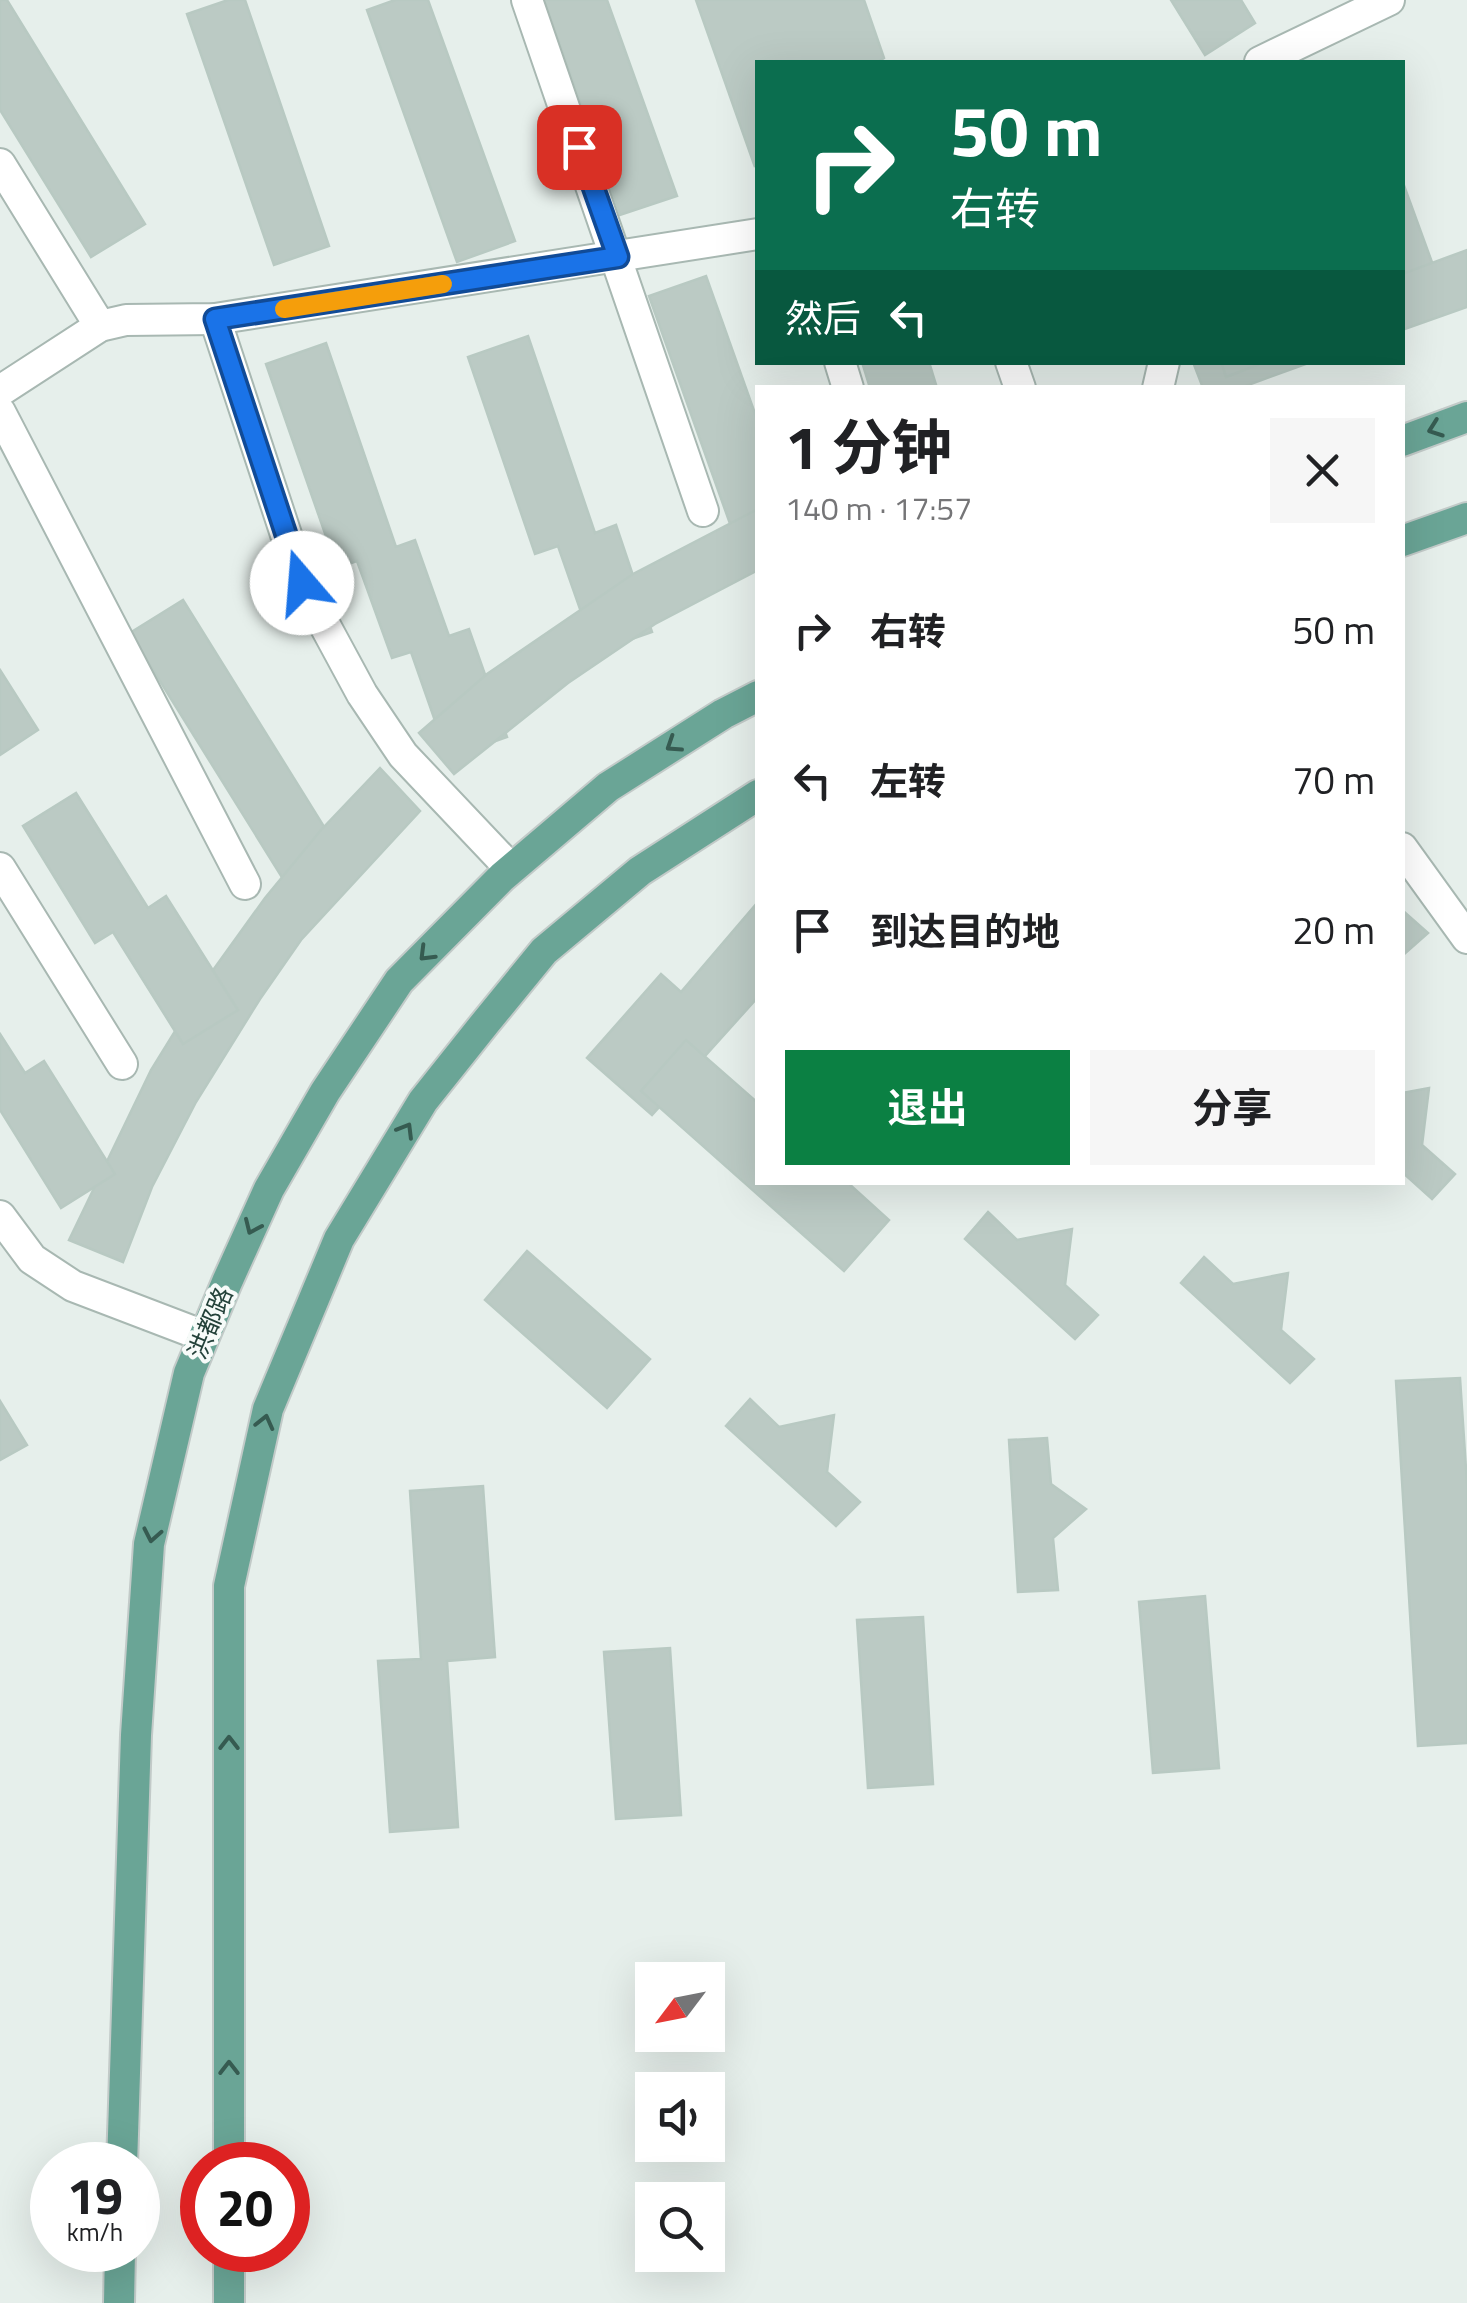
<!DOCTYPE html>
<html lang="zh">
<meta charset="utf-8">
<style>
:root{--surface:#fff;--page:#f6f6f6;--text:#202124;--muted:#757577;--accent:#0b8043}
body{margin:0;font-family:"Titillium Web","Noto Sans SC",sans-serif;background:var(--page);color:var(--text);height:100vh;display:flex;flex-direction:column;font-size:38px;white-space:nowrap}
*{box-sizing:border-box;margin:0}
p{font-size:32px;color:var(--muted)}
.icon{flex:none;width:55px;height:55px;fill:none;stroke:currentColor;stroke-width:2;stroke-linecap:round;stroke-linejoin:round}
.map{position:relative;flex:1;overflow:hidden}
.sheet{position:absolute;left:755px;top:385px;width:650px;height:800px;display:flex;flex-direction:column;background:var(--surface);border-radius:0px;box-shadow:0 10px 40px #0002}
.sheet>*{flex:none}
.banner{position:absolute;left:755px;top:60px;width:650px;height:305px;border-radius:0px;box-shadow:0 10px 40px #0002;background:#0b6e4f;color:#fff;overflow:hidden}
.needle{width:65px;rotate:238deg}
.fabs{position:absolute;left:635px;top:1962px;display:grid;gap:20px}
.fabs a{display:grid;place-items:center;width:90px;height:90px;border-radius:0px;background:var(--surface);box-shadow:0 10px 40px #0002;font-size:50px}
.speed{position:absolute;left:30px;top:2142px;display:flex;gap:20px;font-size:50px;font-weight:700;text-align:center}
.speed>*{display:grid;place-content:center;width:130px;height:130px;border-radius:50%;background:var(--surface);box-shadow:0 10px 40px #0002;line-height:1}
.speed small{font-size:25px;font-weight:400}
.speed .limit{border:15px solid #d22;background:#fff;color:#111}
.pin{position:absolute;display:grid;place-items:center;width:85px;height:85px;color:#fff;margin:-42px;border-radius:20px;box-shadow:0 5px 15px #0006}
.me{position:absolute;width:110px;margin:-55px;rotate:342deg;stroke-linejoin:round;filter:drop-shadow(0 0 8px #0008)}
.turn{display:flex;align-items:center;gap:35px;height:210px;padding:0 30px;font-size:45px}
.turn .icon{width:130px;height:130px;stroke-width:2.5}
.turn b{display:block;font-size:70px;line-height:85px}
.then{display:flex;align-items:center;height:95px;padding:0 30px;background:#0003;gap:20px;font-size:38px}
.round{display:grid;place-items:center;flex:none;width:105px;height:105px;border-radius:0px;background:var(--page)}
.summary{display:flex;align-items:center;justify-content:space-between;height:170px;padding:0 30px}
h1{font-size:60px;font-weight:700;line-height:75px}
.cta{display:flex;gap:20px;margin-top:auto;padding:20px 30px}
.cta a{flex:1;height:115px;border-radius:0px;background:var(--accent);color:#fff;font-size:40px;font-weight:700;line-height:115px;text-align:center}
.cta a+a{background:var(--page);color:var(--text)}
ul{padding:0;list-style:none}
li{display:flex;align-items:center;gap:30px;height:150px;padding:0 30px}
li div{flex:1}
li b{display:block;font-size:38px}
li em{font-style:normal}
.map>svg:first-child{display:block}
</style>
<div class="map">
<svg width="1467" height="2303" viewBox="0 0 1467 2303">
<rect width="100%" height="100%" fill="#e6efeb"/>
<g fill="#bbcac4" stroke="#b8c9c2" stroke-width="2.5">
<path d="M0,0H7L145,224L91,257L0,110Z"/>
<path d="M228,0H245L329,246L274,265L187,14Z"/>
<path d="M395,0H428L515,241L457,262L367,10Z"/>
<path d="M544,0H607L677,196L620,215Z"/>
<path d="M696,0H864L884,58L878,62H758L755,167Z"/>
<path d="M1171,0H1241L1255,23L1205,55Z"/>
<path d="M1402,180L1445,298L1402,313Z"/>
<path d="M1467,250V307L1402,330V274Z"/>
<path d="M706,276L758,422V542L739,549L649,296Z"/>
<path d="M528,336L595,533L616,525L652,632L595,652L558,546L535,554L468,357Z"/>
<path d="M326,343L396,547L415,540L449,636L469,629L507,737L448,758L411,652L392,658L357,561L337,568L266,364Z"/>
<path d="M862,362H929L937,388H870Z"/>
<path d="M1193,362H1311L1240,388H1203Z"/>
<path d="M1221,362H1265L1226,377Z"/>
<path d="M758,509V570L655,624L568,683L454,774L419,733L487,674L633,574Z"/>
<path d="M183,600L351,870L298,903L130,633Z"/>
<path d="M0,670L38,730L0,755Z"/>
<path d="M380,768L420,811L301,940L260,999L196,1102L152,1187L123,1262L69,1240L151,1070L211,973L265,898L321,830Z"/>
<path d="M76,793L148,908L166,896L238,1010L183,1044L113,932L95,943L23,826Z"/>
<path d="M758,902V997L652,1115L587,1058L661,974L681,992Z"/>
<path d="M1402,910L1428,933L1402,956Z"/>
<path d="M0,1034L25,1073L44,1061L115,1174L61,1208L0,1110Z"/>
<path d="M686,1040L758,1103V1182H847L889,1220L844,1271L641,1091Z"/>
<path d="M1429,1088L1422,1145L1455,1174L1432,1199L1402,1172V1093Z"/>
<path d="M988,1212L1017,1240L1072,1229L1065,1285L1098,1315L1075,1339L965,1239Z"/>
<path d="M527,1251L650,1359L607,1408L485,1300Z"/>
<path d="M1204,1257L1233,1284L1288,1273L1281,1330L1314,1359L1290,1383L1181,1283Z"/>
<path d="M1460,1378L1467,1484V1743L1418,1746L1396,1381Z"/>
<path d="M750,1399L779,1427L834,1415L827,1472L860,1502L836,1526L726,1426Z"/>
<path d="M0,1401L27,1445L0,1460Z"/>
<path d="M1047,1438L1051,1484L1086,1509L1053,1538L1058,1590L1018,1592L1009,1440Z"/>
<path d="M483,1486L495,1657L447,1661L458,1827L390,1832L378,1661L421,1659L410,1491Z"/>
<path d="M1205,1596L1219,1768L1153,1773L1139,1602Z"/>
<path d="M923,1617L933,1784L868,1788L857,1620Z"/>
<path d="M670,1648L681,1815L616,1819L604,1652Z"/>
</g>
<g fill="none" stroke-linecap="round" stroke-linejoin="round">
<g stroke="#a8b8b2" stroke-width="34">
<g id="minor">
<path d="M527,0L703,511"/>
<path d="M1260,62L1389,0"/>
<path d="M0,164L100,326"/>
<path d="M215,319L302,583L362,694L403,755L511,869"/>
<path d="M840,362L848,388"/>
<path d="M1011,362L1020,388"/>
<path d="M1158,388L1164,362"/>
<path d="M0,391L100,326L126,320L215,319L758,234"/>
<path d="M0,412L245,884"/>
<path d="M1402,848L1467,938"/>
<path d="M0,868L122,1064"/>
<path d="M0,1216L32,1259L73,1286L204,1336"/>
</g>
</g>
<g stroke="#c2cac8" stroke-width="34">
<g id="major">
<path d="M1402,441L1467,417"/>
<path d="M1402,541L1467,518"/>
<path d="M122,2165L136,1735L149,1544L189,1373L227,1282L269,1189L325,1092L399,981L502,877L608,787L723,714L758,696"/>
<path d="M229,2165V1586L268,1409L339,1239L423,1101L486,1022L544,951L640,871L758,795"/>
<path d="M229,2250V2303"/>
<path d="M119,2303L120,2250"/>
</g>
</g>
<use href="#minor" stroke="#fff" stroke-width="30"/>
<use href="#major" stroke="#6aa596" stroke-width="30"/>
</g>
<defs><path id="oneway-chevron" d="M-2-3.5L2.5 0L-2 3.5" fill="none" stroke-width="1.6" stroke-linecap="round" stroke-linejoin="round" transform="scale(2.5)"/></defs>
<g stroke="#365b51">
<use href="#oneway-chevron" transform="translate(1435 429) rotate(160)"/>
<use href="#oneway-chevron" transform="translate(673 745) rotate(147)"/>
<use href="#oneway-chevron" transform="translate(426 954) rotate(135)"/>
<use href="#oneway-chevron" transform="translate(406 1130) rotate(-59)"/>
<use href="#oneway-chevron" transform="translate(252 1227) rotate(114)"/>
<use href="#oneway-chevron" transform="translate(265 1422) rotate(-76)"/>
<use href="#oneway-chevron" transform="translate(152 1535) rotate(101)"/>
<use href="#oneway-chevron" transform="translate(229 1743) rotate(-90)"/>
<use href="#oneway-chevron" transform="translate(229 2068) rotate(-90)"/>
</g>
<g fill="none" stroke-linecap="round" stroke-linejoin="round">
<g stroke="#114b97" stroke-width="25">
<path id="route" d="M302,583L215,319L618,257L579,147"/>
</g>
<use href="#route" stroke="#1a73e8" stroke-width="18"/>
<path stroke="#f59e0b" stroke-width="18" d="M284,309L443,284"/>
</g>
<g text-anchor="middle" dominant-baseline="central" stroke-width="8" stroke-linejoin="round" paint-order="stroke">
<g font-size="25" fill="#24423a" stroke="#f7fbf9">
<text transform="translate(210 1323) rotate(-67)">洪都路</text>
</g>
</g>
</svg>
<div class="fabs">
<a><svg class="needle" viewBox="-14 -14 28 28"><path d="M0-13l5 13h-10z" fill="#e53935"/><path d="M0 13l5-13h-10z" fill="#757577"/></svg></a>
<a><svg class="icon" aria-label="sound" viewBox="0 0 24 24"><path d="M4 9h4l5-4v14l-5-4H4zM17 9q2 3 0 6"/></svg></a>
<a><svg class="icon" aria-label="search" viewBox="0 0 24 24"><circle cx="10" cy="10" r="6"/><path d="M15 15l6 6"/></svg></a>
</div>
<div class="speed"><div>19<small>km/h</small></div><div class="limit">20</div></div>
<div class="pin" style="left:579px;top:147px;background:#d93025"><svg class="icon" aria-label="arrive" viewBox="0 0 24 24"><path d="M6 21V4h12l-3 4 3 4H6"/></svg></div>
<svg class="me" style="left:302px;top:583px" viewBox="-20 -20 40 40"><circle r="19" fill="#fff"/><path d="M0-13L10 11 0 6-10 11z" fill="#1a73e8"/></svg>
<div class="banner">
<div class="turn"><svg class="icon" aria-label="right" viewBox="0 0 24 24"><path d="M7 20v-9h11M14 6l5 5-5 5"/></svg><div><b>50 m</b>右转</div></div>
<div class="then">然后<svg class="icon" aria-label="left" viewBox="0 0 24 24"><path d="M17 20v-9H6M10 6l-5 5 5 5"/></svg></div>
</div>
<section class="sheet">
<div class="summary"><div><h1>1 分钟</h1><p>140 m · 17:57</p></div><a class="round"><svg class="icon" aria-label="close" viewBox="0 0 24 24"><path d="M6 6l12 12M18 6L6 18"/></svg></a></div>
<ul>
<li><svg class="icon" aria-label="right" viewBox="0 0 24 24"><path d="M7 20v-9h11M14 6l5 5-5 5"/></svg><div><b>右转</b></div><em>50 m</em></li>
<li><svg class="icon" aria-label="left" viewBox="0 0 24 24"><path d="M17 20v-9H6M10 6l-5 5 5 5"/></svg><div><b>左转</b></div><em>70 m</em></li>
<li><svg class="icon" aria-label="arrive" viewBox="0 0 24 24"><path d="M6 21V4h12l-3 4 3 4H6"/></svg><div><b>到达目的地</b></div><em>20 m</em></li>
</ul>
<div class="cta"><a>退出</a><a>分享</a></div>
</section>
</div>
